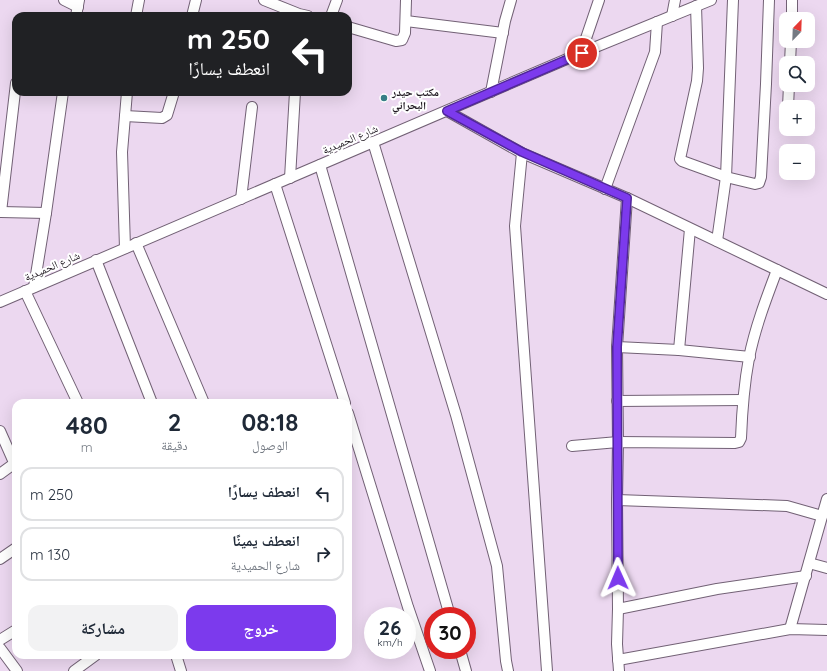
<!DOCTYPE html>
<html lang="ar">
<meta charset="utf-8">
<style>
:root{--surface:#fff;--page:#f2f2f3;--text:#1f2937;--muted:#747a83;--line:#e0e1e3;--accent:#7c3aed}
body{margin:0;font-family:Quicksand,"Noto Naskh Arabic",sans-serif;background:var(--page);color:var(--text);direction:rtl;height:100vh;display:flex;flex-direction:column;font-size:15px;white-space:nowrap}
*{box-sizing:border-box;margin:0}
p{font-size:13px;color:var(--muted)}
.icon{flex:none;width:22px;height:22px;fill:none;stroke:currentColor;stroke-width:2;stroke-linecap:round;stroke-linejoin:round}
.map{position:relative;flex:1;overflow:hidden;direction:ltr}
.side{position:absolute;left:12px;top:399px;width:340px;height:260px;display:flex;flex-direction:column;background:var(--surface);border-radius:12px;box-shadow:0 4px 16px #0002;direction:rtl}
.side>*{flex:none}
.guide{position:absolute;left:12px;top:12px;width:340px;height:84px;border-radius:12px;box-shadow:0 4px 16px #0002;direction:rtl;background:#202124;color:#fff;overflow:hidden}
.needle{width:26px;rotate:23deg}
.tools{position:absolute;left:779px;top:12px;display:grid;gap:8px}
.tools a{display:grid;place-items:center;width:36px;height:36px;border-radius:8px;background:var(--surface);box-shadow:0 4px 16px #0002;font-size:20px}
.speed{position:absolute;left:364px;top:607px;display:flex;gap:8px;font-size:20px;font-weight:700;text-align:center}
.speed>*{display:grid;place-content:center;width:52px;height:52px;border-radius:50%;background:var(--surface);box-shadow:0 4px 16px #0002;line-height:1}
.speed small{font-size:10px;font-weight:400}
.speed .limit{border:6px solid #d22;background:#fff;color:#111}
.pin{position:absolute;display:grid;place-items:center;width:34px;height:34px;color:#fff;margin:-17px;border:2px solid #fff;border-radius:50%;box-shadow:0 1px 4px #0007}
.me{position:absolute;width:44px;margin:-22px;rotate:359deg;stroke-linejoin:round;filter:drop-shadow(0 0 3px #0008)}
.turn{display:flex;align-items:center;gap:14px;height:84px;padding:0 16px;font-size:18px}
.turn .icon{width:52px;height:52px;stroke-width:2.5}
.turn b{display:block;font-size:28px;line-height:34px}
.eta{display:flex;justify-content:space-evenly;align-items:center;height:68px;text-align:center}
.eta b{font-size:24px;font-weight:700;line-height:28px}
.action{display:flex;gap:8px;margin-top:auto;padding:8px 16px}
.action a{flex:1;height:46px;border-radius:12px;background:var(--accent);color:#fff;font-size:16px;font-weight:700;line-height:46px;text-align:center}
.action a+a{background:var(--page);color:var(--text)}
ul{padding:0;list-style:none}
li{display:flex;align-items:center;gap:12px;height:54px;margin:0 8px 6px;padding:0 8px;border:2px solid var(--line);border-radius:12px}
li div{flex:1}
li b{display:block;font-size:15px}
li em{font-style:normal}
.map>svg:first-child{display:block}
</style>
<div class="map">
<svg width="827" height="671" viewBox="0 0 827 671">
<rect width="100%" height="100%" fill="#ecd8f0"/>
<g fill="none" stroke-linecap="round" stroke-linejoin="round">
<g stroke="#726175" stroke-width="12">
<g id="minor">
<path d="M64,0L78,7"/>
<path d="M264,0L299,14L308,16"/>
<path d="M696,6L698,68L697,81L680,159L682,161L726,177L755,184L759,183L761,177L766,84L769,0"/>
<path d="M76,16L79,0"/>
<path d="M136,16L139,0"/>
<path d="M192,16L196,0"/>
<path d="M331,16L337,0"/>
<path d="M672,16L675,0"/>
<path d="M792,19V0"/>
<path d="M406,21L503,33"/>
<path d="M348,27L396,41L402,40L405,33L406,0"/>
<path d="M581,53L599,0"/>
<path d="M790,63L791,41"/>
<path d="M491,92L505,21L511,0"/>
<path d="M788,107L789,85"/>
<path d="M447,111L522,153L627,198L750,257L827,294"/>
<path d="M125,116L162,118L167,115L174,92"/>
<path d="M373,142L456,415L497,566L506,661L508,671"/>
<path d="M522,153L515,226L547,671"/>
<path d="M320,165L450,616"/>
<path d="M290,178L295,92"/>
<path d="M275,184L345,403"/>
<path d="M605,189L655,52L657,22"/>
<path d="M241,199L252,107"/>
<path d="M0,212H1L16,83"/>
<path d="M1,212L46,213"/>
<path d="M717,241L726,177L733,0"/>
<path d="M136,243L204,403"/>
<path d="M125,248L122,152L127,92"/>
<path d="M96,260L152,403"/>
<path d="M34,287L46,213L63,92"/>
<path d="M25,291L78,403"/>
<path d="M0,302L581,53L711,0"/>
<path d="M617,347L679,350L750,357"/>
<path d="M679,350L690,229"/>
<path d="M617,401L743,400"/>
<path d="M348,413L408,607L430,671"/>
<path d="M0,431L16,467"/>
<path d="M572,446L618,442L735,443L739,442L741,438C742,411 744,385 749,358C755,328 766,299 777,270"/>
<path d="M0,474L15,463"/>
<path d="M617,500L787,506L822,516"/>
<path d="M0,559L16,548"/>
<path d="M809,563L827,568"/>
<path d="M618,609L717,589L806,576"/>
<path d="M790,629L827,499"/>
<path d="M0,640L16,630"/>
<path d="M0,648L17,671"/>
<path d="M460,650L466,671"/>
<path d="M176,655L181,671"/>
<path d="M618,660L790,629L827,630"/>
<path d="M74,671L96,655"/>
<path d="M619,671L617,644L618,609L617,500L618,442L617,347L627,198"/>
</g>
</g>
<use href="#minor" stroke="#fff" stroke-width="10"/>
</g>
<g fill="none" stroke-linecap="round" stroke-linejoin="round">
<g stroke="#51269a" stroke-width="10">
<path id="route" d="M582,53L447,111L522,152L627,198L617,347L618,578"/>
</g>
<use href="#route" stroke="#7c3aed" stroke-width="7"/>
</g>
<circle fill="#367e86" stroke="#fff" stroke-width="1.5" cx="384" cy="98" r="4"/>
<g text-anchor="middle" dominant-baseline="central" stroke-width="4" stroke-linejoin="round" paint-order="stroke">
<g font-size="11" font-weight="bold" fill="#1f1820" stroke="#fff" text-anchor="start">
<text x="392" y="92">مكتب حيدر<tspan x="392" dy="13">البحراني</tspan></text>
</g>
<g font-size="11" fill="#1f1820" stroke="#fff">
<text transform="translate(350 139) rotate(-23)">شارع الحميدية</text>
<text transform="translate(52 266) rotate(-23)">شارع الحميدية</text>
</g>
</g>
</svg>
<div class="tools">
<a><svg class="needle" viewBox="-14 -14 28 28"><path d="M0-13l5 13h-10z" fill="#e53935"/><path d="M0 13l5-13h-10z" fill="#747a83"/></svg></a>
<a><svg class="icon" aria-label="search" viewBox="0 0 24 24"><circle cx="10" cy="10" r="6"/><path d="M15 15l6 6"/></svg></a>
<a>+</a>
<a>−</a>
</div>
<div class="speed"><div>26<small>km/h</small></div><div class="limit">30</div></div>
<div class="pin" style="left:582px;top:53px;background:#d93025"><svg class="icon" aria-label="arrive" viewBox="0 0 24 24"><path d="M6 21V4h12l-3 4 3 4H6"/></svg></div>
<svg class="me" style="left:618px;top:578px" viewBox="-20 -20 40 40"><path d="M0-17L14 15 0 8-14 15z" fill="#7c3aed" stroke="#fff" stroke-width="4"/></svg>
<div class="guide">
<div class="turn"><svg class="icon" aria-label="left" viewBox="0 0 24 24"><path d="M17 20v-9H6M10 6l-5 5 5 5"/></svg><div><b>250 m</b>انعطف يسارًا</div></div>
</div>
<section class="side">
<div class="eta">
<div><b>08:18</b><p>الوصول</p></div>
<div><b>2</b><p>دقيقة</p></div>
<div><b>480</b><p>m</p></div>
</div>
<ul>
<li><svg class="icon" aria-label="left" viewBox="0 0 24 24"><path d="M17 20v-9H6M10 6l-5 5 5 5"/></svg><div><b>انعطف يسارًا</b></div><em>250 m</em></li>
<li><svg class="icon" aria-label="right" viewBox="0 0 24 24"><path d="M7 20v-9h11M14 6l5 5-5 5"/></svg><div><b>انعطف يمينًا</b><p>شارع الحميدية</p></div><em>130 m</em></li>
</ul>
<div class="action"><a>خروج</a><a>مشاركة</a></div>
</section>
</div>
